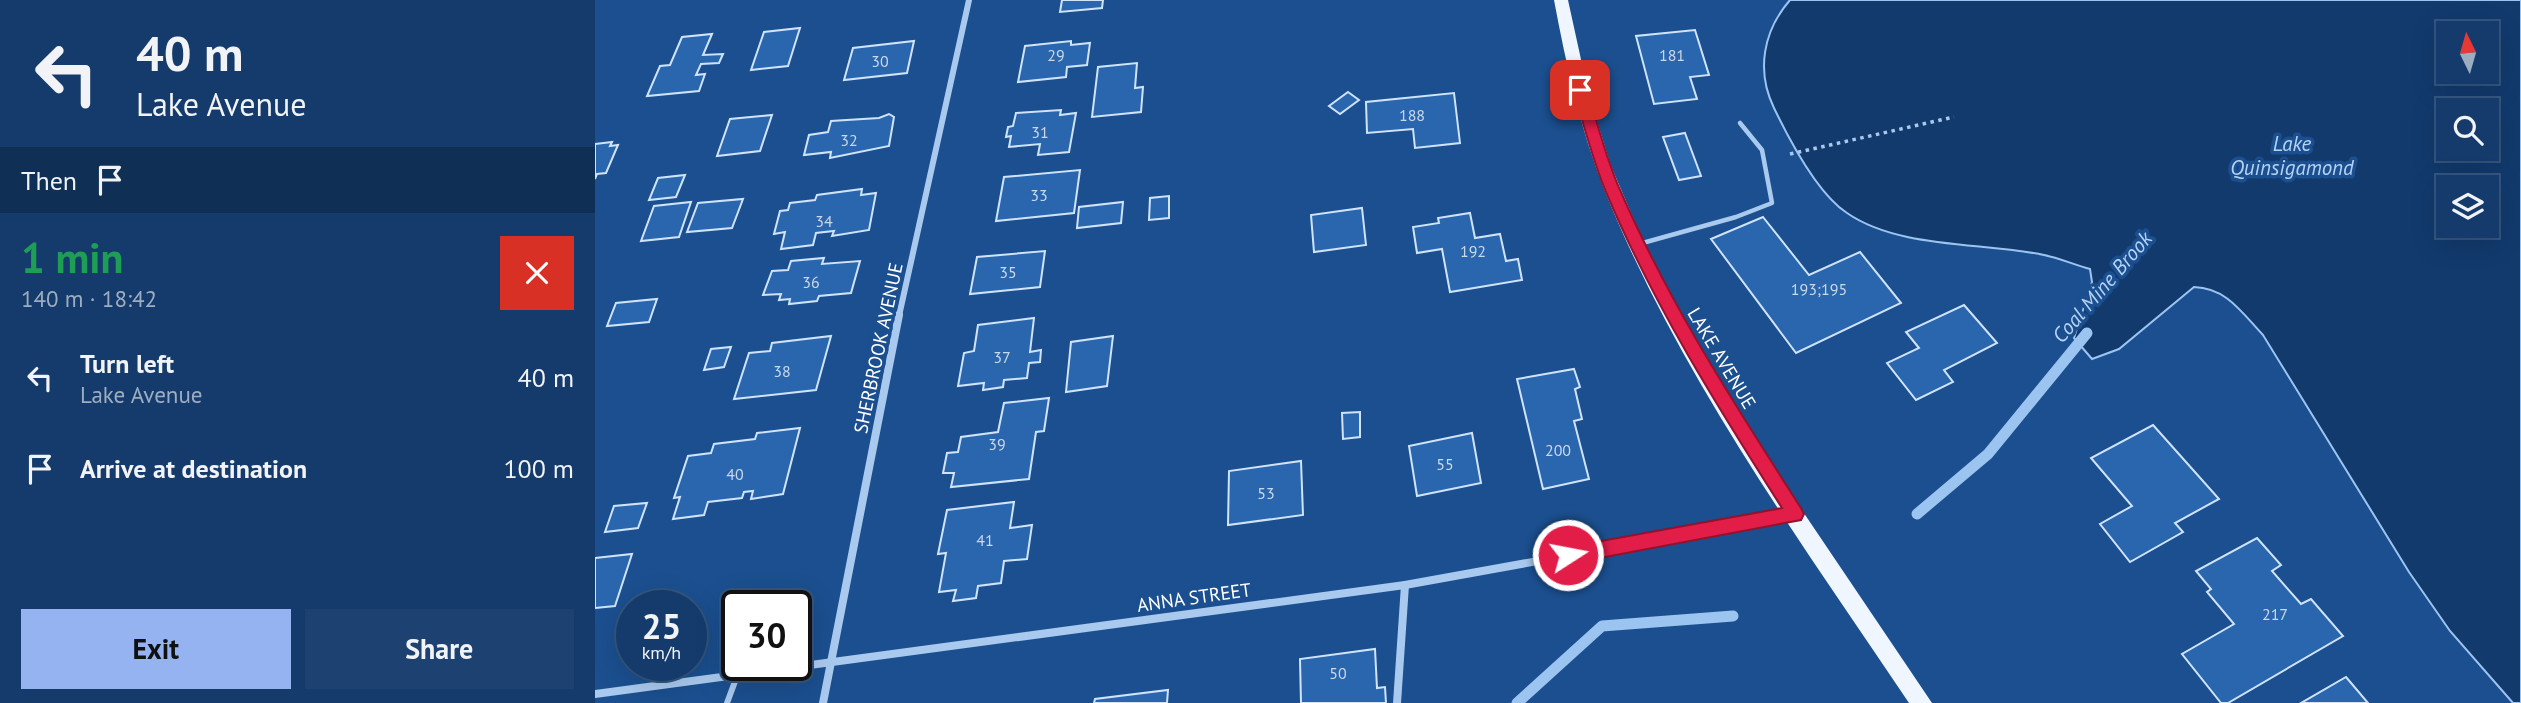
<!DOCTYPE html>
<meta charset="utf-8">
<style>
:root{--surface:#143b6b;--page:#1d4271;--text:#f1f3f6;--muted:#9dadc1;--line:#33557e;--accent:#95b2f1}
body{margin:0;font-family:"PT Sans",sans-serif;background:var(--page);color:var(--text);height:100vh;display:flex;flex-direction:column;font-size:26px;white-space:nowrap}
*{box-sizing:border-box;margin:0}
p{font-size:23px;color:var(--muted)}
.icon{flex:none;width:38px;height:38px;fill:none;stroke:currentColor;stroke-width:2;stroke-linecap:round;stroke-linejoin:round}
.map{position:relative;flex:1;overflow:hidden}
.drawer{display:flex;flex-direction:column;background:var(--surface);width:595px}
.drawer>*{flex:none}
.guide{background:#143b6b;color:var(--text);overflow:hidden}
.needle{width:46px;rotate:355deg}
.buttons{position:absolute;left:1841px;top:21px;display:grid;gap:14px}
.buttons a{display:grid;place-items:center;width:63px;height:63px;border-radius:0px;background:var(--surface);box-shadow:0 7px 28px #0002,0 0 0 2px var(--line);font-size:35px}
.speed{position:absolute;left:21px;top:590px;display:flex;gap:14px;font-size:35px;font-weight:700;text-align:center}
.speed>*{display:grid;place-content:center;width:91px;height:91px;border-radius:50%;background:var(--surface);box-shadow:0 7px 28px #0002,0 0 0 2px var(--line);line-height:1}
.speed small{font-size:18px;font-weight:400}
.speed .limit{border:4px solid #111;border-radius:10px;background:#fff;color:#111}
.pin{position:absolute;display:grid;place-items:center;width:60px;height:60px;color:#fff;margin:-30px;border-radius:14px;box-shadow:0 4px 10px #0006}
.me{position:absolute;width:77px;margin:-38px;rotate:79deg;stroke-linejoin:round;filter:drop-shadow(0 0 5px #0008)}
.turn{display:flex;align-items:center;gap:24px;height:147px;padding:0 21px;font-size:32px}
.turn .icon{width:91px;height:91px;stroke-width:2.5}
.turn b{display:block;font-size:49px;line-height:60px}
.then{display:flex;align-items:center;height:66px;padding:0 21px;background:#0003;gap:14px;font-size:26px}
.round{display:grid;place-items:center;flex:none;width:74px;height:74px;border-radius:0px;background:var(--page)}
.head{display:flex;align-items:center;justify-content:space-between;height:119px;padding:0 21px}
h1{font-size:42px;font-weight:800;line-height:52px;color:#1e9e55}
.cta{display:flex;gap:14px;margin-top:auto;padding:14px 21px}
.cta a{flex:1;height:80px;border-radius:0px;background:var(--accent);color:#111;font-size:28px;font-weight:800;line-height:80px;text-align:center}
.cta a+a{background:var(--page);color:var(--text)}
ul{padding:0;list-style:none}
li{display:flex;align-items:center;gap:21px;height:91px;padding:0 21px}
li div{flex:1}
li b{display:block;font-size:26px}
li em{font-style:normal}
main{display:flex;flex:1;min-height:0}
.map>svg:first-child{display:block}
</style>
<main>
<section class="drawer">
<div class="guide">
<div class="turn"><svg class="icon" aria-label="left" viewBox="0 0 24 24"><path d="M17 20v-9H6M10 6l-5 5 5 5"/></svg><div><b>40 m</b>Lake Avenue</div></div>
<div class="then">Then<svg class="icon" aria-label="arrive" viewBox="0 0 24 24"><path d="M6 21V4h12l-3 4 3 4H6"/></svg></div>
</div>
<div class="head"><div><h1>1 min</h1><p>140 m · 18:42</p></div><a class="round" style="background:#d93025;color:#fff"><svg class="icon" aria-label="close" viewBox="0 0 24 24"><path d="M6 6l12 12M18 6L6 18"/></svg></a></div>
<ul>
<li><svg class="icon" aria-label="left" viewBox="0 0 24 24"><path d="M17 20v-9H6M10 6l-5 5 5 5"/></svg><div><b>Turn left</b><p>Lake Avenue</p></div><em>40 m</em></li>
<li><svg class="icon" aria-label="arrive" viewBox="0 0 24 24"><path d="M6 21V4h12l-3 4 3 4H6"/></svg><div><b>Arrive at destination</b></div><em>100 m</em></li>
</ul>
<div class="cta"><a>Exit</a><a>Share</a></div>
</section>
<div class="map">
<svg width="1926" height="703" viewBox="0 0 1926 703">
<rect width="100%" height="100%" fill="#1b4f8f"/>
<path fill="#123a6d" stroke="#9cc4f0" stroke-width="2" fill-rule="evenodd" d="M1195,0H1926V703H1918L1855,631L1814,572L1668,335C1647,313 1632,288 1599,287L1524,349L1497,359L1479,338L1497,282L1495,269C1480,265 1464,258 1449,255C1388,242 1304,249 1252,213C1223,194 1194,139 1179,108C1161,71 1168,31 1195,0ZM1853,33H1892V72H1853ZM1853,110H1892V149H1853ZM1853,187H1892V226H1853Z"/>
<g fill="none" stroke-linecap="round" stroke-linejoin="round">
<g stroke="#9cc4f0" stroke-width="11">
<path d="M1322,514L1393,454L1492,333"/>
<path d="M922,703L1007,626L1138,616"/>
</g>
</g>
<g fill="#2a66ad" stroke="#cfe3fa" stroke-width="2">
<path d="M467,0H508L507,8L465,12Z"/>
<path d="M205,28L193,66L156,70L169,32Z"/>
<path d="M1100,30L1114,75L1095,77L1102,99L1059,104L1041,36Z"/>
<path d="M117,34L108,55L128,54L124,63L106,64L101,75L110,74L104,91L52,96L65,66L75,65L87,37Z"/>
<path d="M319,41L312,73L249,80L258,48Z"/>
<path d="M476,41V45L495,43L492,65L472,67L471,77L423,82L430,46Z"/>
<path d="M542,63L540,88L548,87L546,112L497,117L503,67Z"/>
<path d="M753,92L764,100L745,114L734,106Z"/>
<path d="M859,93L865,143L820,148L818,129L772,133L771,102Z"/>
<path d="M466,110L465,115L481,113L474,152L443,155L445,144L414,147L416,136L411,137L413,127L418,126L421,113Z"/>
<path d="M294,114L299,117L294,146L235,158L236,152L209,155L214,135L233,132L236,121L284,118Z"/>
<path d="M177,115L165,151L122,156L135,119Z"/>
<path d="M1090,133L1106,176L1084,180L1068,137Z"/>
<path d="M17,142L15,146L23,145L11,173L2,174L0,179V144Z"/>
<path d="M485,170L479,213L401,221L409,177Z"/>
<path d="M90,175L81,197L54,200L63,178Z"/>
<path d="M267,189L266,195L281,193L274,230L237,236L239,231L221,233L218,245L186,249L190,232L179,234L185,211L193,210L195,203L220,200L222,195Z"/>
<path d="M574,196V218L554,220L555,198Z"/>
<path d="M148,199L137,228L92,232L103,203Z"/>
<path d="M96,202L84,237L46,241L59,206Z"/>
<path d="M528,202L526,223L482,228L484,207Z"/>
<path d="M767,208L771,245L719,252L716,215Z"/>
<path d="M875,213L880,238L905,234L911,261L923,259L927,280L855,292L847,249L822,253L818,227L844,223L843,218Z"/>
<path d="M1168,217L1214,275L1265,252L1306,303L1201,353L1116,239Z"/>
<path d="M450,251L445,287L375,294L382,257Z"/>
<path d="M229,258L227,264L265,261L256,293L224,296L222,301L194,304L195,299L184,300L186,294L168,295L177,271L193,270L196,261Z"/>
<path d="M62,299L54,322L12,326L21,303Z"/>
<path d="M1369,305L1402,343L1349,370L1358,382L1321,400L1292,363L1324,348L1311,332Z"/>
<path d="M439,318L435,352L446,350L445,362L434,363L432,378L409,380L408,387L388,390L389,383L363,386L369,353L379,351L383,325Z"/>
<path d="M236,336L221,390L139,399L154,353L175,351L177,343Z"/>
<path d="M518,336L512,386L471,392L476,342Z"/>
<path d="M136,347L129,367L109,370L116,349Z"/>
<path d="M979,369L985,387L980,389L987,419L979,421L994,479L948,489L922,379Z"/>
<path d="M454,398L449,431L441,432L434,479L356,487L359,473H348L352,453L363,452L366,437L403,432L409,403Z"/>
<path d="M765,412V437L748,439L747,413Z"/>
<path d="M1558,425L1624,499L1580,523L1588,532L1535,562L1505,524L1537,506L1496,458Z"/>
<path d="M205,428L188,494L156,499L158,491L149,492L147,498L113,502L109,515L78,519L85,497L79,498L93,456L116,453L119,444L160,439L162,433Z"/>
<path d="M877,433L886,483L822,496L814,446Z"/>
<path d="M706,461L708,515L633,525L634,471Z"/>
<path d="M419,502L415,528L437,525L432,559L409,561L406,583L383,586L381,598L358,601L361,590L344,592L351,553L343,554L352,510Z"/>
<path d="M52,503L43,528L10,532L19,506Z"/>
<path d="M1662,538L1686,565L1677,571L1706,604L1716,599L1748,636L1633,703H1626L1587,654L1639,624L1612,592L1616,589L1601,571Z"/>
<path d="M37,554L20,606L0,608V558Z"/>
<path d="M780,649L782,688L790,687L791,703H706L705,659Z"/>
<path d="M1751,677L1773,703H1706Z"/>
<path d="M573,690L572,703H499L500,699Z"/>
</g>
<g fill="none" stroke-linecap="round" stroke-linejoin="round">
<path stroke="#a9c9ee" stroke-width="3.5" stroke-dasharray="3.5 4.5" stroke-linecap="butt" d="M1195,154L1359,117"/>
<path stroke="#a9c9ee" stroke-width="4.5" d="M1044,244L1141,217L1177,203L1167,150L1145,123"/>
<path stroke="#a9c9ee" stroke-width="6" d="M132,703L142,676"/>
<path stroke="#a9c9ee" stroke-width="6" d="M304,316L374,0"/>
<g stroke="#a9c9ee" stroke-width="8">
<path d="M0,694L810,585L1197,515"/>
<path d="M228,703L304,315"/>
<path d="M802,703L810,585"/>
</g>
<path fill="#f0f6ff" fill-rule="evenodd" d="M959,0H973L994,96L1016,166L1055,257L1087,319L1165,448L1337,703H1314C1203,538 1084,375 1009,189C985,128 971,64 959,0Z"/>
</g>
<path fill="#e11d48" stroke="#92132f" stroke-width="2" d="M985,85L992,90C1003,124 1011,160 1026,192C1075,305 1140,405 1206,508L1209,514L1206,520L973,564L967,561L964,555L967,549L973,547L1187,508C1122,406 1058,304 1011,192C997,159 989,124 978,90Z"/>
<g text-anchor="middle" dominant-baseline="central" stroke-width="7" stroke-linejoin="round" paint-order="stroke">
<g font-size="16" fill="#cad9ea">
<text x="461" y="55">29</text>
<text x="1077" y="55">181</text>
<text x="285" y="61">30</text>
<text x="817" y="115">188</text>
<text x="445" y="132">31</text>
<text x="254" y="140">32</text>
<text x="444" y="195">33</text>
<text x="229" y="221">34</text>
<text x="878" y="251">192</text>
<text x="413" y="272">35</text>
<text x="216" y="282">36</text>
<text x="1224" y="289">193;195</text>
<text x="407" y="357">37</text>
<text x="187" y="371">38</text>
<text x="402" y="444">39</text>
<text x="963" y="450">200</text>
<text x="850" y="464">55</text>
<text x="140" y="474">40</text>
<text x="671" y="493">53</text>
<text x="390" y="540">41</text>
<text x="1680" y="614">217</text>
<text x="743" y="673">50</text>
</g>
<g font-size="19" fill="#fff" stroke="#1b4f8f">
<text transform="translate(283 348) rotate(-78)">SHERBROOK AVENUE</text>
<text transform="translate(1127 358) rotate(59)">LAKE AVENUE</text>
<text transform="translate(599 597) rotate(-8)">ANNA STREET</text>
</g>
<g font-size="21" font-style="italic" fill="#b5d3f5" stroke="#1b4f8f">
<text x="1697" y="143">Lake<tspan x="1697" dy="24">Quinsigamond</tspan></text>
<text transform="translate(1507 287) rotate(-49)">Coal Mine Brook</text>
</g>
</g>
</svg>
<div class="buttons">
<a><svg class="needle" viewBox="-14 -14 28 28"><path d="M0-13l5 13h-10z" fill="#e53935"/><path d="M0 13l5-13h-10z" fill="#9dadc1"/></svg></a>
<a><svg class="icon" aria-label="search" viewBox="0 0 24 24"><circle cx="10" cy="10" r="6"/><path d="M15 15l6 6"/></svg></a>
<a><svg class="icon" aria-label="layers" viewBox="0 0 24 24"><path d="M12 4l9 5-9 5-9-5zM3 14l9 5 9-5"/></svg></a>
</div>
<div class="speed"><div>25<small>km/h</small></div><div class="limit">30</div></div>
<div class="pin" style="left:985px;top:90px;background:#d93025"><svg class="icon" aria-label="arrive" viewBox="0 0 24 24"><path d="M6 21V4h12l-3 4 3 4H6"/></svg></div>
<svg class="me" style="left:973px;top:555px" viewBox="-20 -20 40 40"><circle r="17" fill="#e11d48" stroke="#fff" stroke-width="3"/><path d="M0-11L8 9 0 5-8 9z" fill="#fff"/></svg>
</div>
</main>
